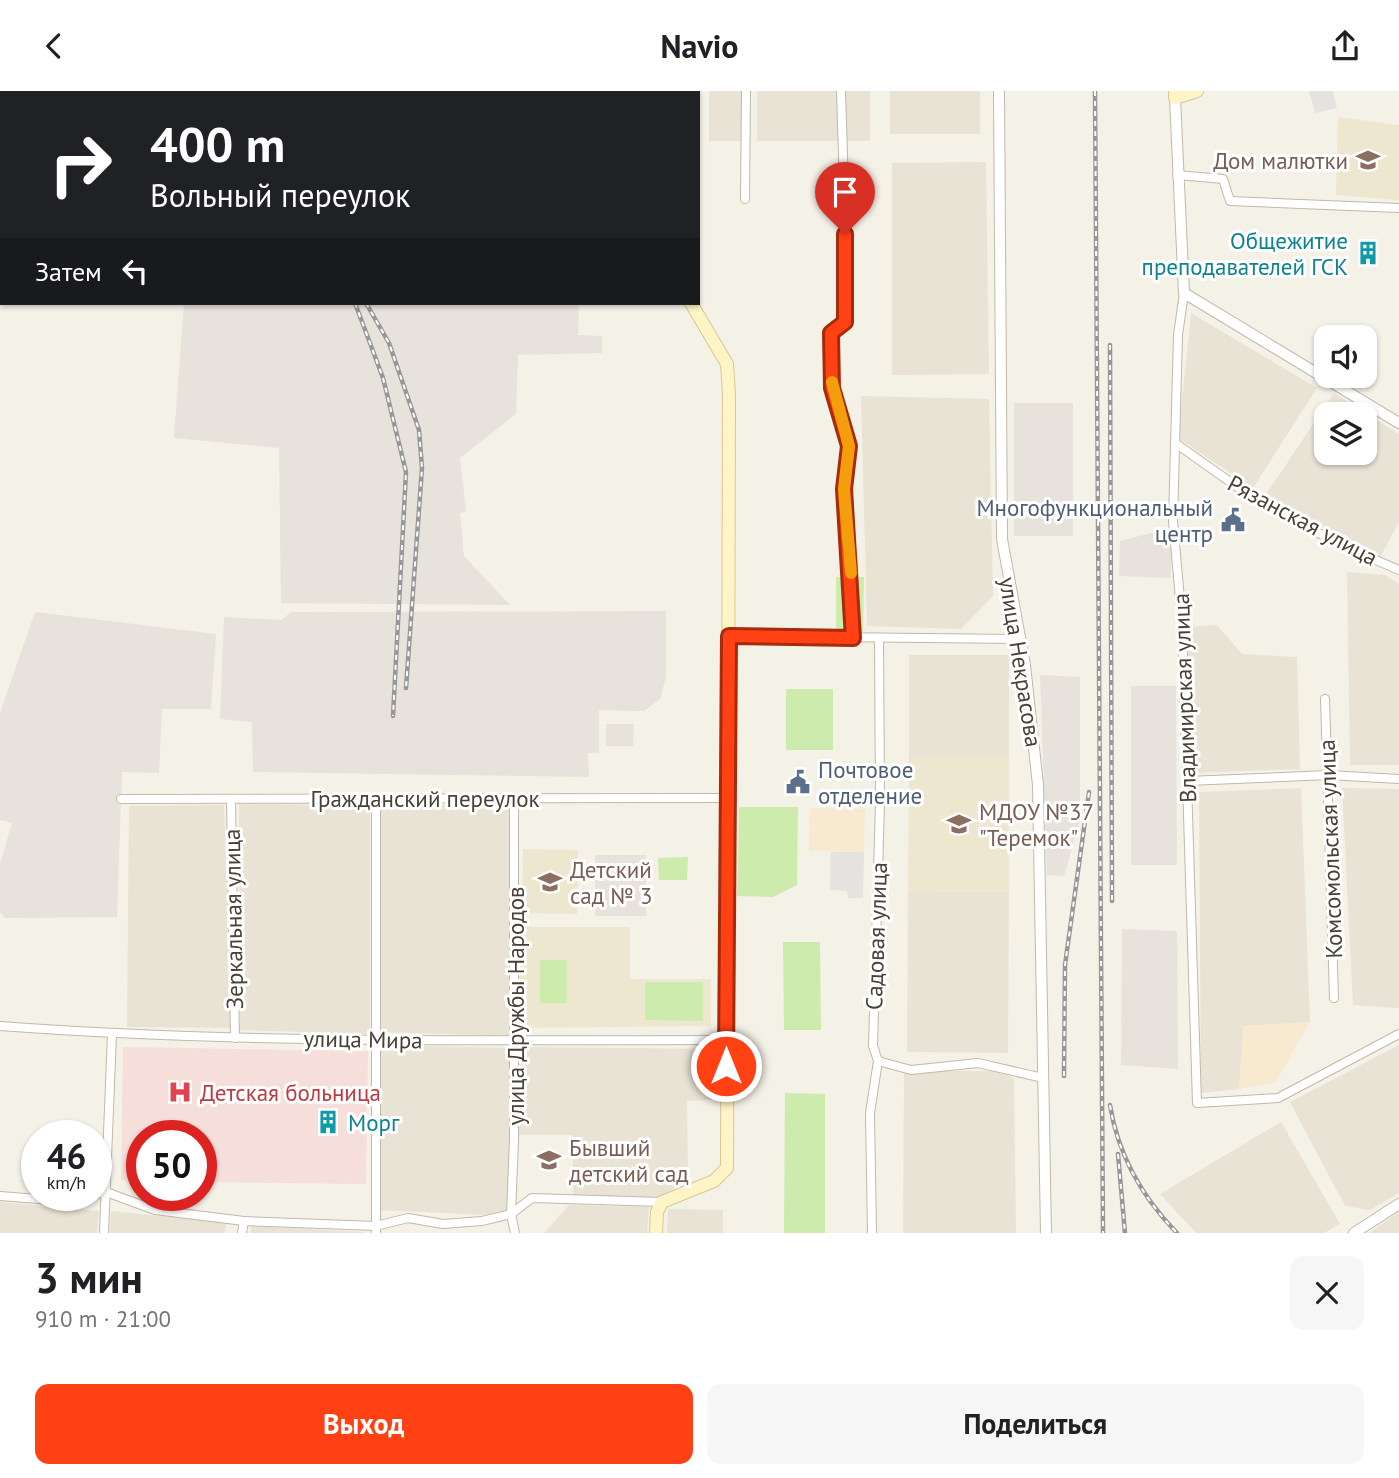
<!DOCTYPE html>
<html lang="ru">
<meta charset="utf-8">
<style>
:root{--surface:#fff;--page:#f6f6f6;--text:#202124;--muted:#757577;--accent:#ff4113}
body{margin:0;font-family:"PT Sans",sans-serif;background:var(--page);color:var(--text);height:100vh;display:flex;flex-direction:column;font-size:26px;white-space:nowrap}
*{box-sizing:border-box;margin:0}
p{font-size:23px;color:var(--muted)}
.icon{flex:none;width:38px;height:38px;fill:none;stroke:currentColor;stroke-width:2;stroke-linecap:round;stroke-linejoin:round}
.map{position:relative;height:1142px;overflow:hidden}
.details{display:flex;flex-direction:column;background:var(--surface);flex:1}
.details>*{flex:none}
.banner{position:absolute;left:0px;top:0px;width:700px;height:214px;box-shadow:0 2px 5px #0004;background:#202124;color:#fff;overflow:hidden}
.controls{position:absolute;left:1314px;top:234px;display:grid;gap:14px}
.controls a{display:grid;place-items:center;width:63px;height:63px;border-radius:14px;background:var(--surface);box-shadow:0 2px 5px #0004;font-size:35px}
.speed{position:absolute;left:21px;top:1029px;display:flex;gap:14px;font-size:35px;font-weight:700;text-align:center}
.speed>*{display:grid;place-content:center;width:91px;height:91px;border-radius:50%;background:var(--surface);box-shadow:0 2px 5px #0004;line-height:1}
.speed small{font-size:18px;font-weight:400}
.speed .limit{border:10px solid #d22;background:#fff;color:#111}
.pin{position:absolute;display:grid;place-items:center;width:60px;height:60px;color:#fff;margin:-72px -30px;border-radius:50% 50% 50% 0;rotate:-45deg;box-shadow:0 0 7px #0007}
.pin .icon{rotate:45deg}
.me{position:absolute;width:77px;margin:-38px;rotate:0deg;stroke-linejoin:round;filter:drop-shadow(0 0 5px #0008)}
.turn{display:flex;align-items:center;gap:24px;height:147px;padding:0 35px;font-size:32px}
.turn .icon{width:91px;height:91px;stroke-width:2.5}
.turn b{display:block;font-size:49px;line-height:60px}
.then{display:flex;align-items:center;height:66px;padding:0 35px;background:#0003;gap:14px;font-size:26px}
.round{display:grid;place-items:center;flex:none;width:74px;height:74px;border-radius:14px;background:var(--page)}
.headline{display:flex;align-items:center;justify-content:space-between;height:119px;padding:0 35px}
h1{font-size:42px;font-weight:700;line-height:52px}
.primary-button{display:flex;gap:14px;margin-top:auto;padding:14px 35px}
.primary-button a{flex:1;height:80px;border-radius:14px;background:var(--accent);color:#fff;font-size:28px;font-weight:700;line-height:80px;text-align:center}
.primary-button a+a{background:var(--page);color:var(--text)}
header{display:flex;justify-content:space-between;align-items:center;height:91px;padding:0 35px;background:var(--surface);font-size:32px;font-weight:700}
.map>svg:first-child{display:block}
</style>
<header><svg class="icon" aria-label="back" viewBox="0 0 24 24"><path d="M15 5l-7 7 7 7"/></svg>Navio<svg class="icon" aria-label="share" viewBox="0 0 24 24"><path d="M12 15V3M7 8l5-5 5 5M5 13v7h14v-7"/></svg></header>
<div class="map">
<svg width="1399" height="1142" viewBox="0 0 1399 1142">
<rect width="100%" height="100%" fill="#f4f1e7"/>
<g fill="#e9e3d5" fill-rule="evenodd">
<rect x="709" y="0" width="33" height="50"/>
<rect x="757" y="0" width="113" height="50"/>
<rect x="890" y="0" width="90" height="43"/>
<path d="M986,71L989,283L892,284V72Z"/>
<path d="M1191,222L1317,297L1253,397L1178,347Z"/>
<path d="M1334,302L1399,343V431L1380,466L1265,405ZM1326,324H1365V362H1326Z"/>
<path d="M861,305L989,308L993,505L961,538L867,535Z"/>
<path d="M1347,481L1385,484L1399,493V674H1350Z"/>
<path d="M1217,534L1242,563L1297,566L1300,678L1193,682L1186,536Z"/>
<rect x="909" y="564" width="100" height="102"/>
<path d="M1301,697L1310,931L1244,935L1239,998L1201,1002L1199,701Z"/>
<path d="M1342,697L1399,698V917L1353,914Z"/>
<path d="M239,713L370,714V943L240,939Z"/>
<path d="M381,713L512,715L509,945L379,941Z"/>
<path d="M224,714L232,937L127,936L129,715Z"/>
<path d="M908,800L1009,801L1008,962L907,961Z"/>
<path d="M379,954L511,957V1125L377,1119Z"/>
<path d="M1399,954V1102L1370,1119L1345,1115L1290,1011Z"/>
<path d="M520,956L720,958L718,1009L687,1010L688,1088L661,1106L573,1107V1044H519Z"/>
<path d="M904,980H1002L1014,988L1016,1142H903Z"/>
<path d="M1281,1031L1340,1133L1324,1142H1196L1160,1103Z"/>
<path d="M0,1111L99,1120L97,1142H0Z"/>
<path d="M569,1114L649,1116L647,1142H544Z"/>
<path d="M668,1118L723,1119V1142H667Z"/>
<path d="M111,1120L226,1132L225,1142H110Z"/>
<path d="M1399,1121V1142H1369L1398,1122Z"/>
<path d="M251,1135L363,1141L362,1142H251Z"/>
</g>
<g fill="#f8e9d1">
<path d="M810,717L865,718L864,761L809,760Z"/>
<path d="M1310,931L1276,991L1239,998L1243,935Z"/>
</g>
<g fill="#e7e2dc">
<path d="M0,0H593L2,2V95Z"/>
<path d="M184,212H579L578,244L602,245V262L518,264L516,323L460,367L466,421L460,422L464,465L510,514L281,512L279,357L174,347Z"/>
<rect x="1014" y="312" width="59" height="133"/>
<path d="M1171,437V487L1119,485L1120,450Z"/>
<path d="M666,520V586L660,608L644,620L599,619V662H588L589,686L253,681L252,631L220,628L224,526L281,529L291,521Z"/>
<path d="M35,521L216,543L211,618H162L159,682L122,681L117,826L5,827L0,821V773L12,732L0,729V622Z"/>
<path d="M1040,584L1080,586V730L1064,785L1047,784Z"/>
<path d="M1131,595H1176L1177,774H1131Z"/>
<path d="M606,633H634L633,655H606Z"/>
<rect x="595" y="764" width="51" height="61"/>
<path d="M1122,838L1177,840L1178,978L1121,974Z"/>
</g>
<g fill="#eee7d0">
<path d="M1338,26L1399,34V109L1336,104Z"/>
<path d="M909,666H1009V801L908,800Z"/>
<path d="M523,758L578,759L577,823L522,822Z"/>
<path d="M517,836H630V888H711V935L517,937Z"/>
</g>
<path fill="#f6dfda" d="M123,956L368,960L366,1093L201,1091V1045H142V1090L121,1089Z"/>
<g fill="#cdebad">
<path d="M836,486H864L863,544H836Z"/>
<rect x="786" y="598" width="47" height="61"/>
<path d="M739,716H798L797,794L773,806L737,805Z"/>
<path d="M688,766L687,789H659L658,767Z"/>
<path d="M783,851H820L821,939H784Z"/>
<rect x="540" y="869" width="27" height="43"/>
<path d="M645,891H703V930L645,929Z"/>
<path d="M785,1002L825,1003V1142H784Z"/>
</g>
<g fill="#e5e3df">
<path d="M1309,0H1333L1337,17L1315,22Z"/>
<path d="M831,761H864L863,807H848L847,800L830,799Z"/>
</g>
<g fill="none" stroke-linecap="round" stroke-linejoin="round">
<g stroke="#c1b9a9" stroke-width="10">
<g id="minor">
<path d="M841,0L847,191L845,231L831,242L832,297L849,355L844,398L853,547"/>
<path d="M1177,84L1223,88L1230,110L1399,117"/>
<path d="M745,108L746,0"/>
<path d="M1184,202L1178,244L1173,430L1182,531L1197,1012L1278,1007L1399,943"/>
<path d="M1175,352L1253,407L1341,454L1399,479"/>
<path d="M729,545L1019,548"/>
<path d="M1325,608L1334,907"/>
<path d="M1187,690L1329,684L1399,688"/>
<path d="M514,706V1049L511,1123L515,1142"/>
<path d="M121,708L729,707"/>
<path d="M231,709L235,947"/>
<path d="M0,935C241,953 484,949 726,949"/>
<path d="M878,970L911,979L978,972L1043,987"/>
<path d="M96,1103L106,1101L155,1119L244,1130L376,1135L408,1127L443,1133L482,1130L511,1123L532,1107L662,1111"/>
<path d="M0,1105L64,1110L92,1104"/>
<path d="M104,1142L112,943"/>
<path d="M242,1142L244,1130"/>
<path d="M376,1142V709"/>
<path d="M872,1142L870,1022L878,970L873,955L880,712L879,547"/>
</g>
</g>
<g stroke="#c1b9a9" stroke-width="12">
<g id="tertiary">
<path d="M999,0L1002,448L1025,574L1038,694L1046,1142"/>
<path d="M1175,7L1184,202L1399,332"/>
<path d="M1354,1142L1399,1113"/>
</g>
</g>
<g stroke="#d7c894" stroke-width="14">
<g id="secondary">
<path d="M1175,0V7L1197,0"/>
<path d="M615,2V0"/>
<path d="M656,1142L657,1121L662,1111L714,1090L727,1077L729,303L727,273L691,212"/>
</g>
</g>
<use href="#minor" stroke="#fff" stroke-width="8"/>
<use href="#tertiary" stroke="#fff" stroke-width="10"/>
<use href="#secondary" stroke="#fff4c6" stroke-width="12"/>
<g stroke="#979797" stroke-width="4.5">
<g id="rail">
<path d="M272,0L273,2"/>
<path d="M284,0V2"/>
<path d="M1095,0L1103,1142"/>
<path d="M355,212L383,287L406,381L393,625"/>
<path d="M366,212L389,252L419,339L422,377L406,597"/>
<path d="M1110,254L1112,810"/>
<path d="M1064,985L1065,874L1089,701"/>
<path d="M1110,1014C1118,1064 1142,1106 1177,1142"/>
<path d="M1118,1063L1125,1142"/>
</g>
</g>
<use href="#rail" stroke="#fff" stroke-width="2" stroke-dasharray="5" stroke-linecap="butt"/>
</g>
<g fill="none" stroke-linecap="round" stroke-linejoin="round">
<g stroke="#a62a0c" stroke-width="18">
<path id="route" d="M726,975L729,545L853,547L844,398L849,355L832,297L831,242L845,231V143"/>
</g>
<use href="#route" stroke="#ff4113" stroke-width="12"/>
<path stroke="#f59e0b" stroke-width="12" d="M832,291L849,355L844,398L851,482"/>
</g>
<defs>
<g id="school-bare" transform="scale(1.89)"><path d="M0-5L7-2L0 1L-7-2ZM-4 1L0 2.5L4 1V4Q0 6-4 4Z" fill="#8d6e63" stroke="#fff" stroke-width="2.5" paint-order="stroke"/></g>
<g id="building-bare" transform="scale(1.89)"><path d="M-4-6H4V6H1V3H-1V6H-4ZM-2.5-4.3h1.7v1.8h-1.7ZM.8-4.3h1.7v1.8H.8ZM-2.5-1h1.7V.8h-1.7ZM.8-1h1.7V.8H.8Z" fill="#0f9aa8" stroke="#fff" stroke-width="2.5" paint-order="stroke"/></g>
<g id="civic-bare" transform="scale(1.89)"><path d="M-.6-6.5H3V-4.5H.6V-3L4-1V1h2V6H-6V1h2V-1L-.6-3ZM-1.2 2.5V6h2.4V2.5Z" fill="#5c6f8a" stroke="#fff" stroke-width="2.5" paint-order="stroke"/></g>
<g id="hospital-bare" transform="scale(1.89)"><path d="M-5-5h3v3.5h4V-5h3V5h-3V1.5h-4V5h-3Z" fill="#e0444e" stroke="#fff" stroke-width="2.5" paint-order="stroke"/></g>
</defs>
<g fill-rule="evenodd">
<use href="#school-bare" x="1368" y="69"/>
<use href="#building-bare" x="1368" y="162"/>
<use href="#civic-bare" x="1233" y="429"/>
<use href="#civic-bare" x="798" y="691"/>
<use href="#school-bare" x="959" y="733"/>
<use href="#school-bare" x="550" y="791"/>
<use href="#hospital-bare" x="180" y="1001"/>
<use href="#building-bare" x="328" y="1031"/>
<use href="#school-bare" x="549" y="1069"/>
</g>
<g text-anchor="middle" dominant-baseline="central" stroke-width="6" stroke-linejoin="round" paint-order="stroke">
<g font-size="23" fill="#785e54" stroke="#fff" text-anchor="start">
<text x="1348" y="69" text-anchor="end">Дом малютки</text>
<text x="979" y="720">МДОУ №37<tspan x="979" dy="26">"Теремок"</tspan></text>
<text x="570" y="778">Детский<tspan x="570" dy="26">сад № 3</tspan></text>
<text x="569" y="1056">Бывший<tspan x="569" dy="26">детский сад</tspan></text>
</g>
<g font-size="23" fill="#0d838f" stroke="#fff" text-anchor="end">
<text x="1348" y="149">Общежитие<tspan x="1348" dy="26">преподавателей ГСК</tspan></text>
<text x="348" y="1031" text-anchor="start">Морг</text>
</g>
<g font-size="23" fill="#4e5e75" stroke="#fff" text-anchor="end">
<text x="1213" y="416">Многофункциональный<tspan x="1213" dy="26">центр</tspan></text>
<text x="818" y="678" text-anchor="start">Почтовое<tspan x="818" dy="26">отделение</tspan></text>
</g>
<g font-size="23" fill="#484135" stroke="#fff">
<text transform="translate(1303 429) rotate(28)">Рязанская улица</text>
<text transform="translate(1021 571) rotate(81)">улица Некрасова</text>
<text transform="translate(1184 607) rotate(-92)">Владимирская улица</text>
<text x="425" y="707">Гражданский переулок</text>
<text transform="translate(1330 758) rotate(-92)">Комсомольская улица</text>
<text transform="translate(233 828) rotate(-91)">Зеркальная улица</text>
<text transform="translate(876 845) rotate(-88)">Садовая улица</text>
<text transform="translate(515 915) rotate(-90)">улица Дружбы Народов</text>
<text transform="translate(363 948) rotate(1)">улица Мира</text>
</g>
<g font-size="23" fill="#be3a42" stroke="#fff" text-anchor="start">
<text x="200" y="1001">Детская больница</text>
</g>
</g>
</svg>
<div class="controls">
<a><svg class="icon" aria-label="sound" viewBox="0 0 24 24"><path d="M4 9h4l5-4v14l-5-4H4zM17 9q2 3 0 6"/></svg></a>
<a><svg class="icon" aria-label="layers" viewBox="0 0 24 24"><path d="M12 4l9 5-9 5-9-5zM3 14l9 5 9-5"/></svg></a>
</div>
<div class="speed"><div>46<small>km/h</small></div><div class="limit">50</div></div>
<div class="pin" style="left:845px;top:143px;background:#d93025"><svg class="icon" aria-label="arrive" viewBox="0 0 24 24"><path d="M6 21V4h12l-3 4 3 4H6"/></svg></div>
<svg class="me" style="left:726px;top:975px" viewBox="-20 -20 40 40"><circle r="17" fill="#ff4113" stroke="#fff" stroke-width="3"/><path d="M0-11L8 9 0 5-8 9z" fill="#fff"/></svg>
<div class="banner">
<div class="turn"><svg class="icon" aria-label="right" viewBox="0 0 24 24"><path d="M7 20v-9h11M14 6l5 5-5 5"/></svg><div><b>400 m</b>Вольный переулок</div></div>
<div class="then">Затем<svg class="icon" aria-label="left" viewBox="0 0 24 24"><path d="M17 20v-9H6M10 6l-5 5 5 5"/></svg></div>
</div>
</div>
<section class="details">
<div class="headline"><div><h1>3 мин</h1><p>910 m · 21:00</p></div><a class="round"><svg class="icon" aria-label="close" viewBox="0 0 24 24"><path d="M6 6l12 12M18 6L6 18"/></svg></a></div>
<div class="primary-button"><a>Выход</a><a>Поделиться</a></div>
</section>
